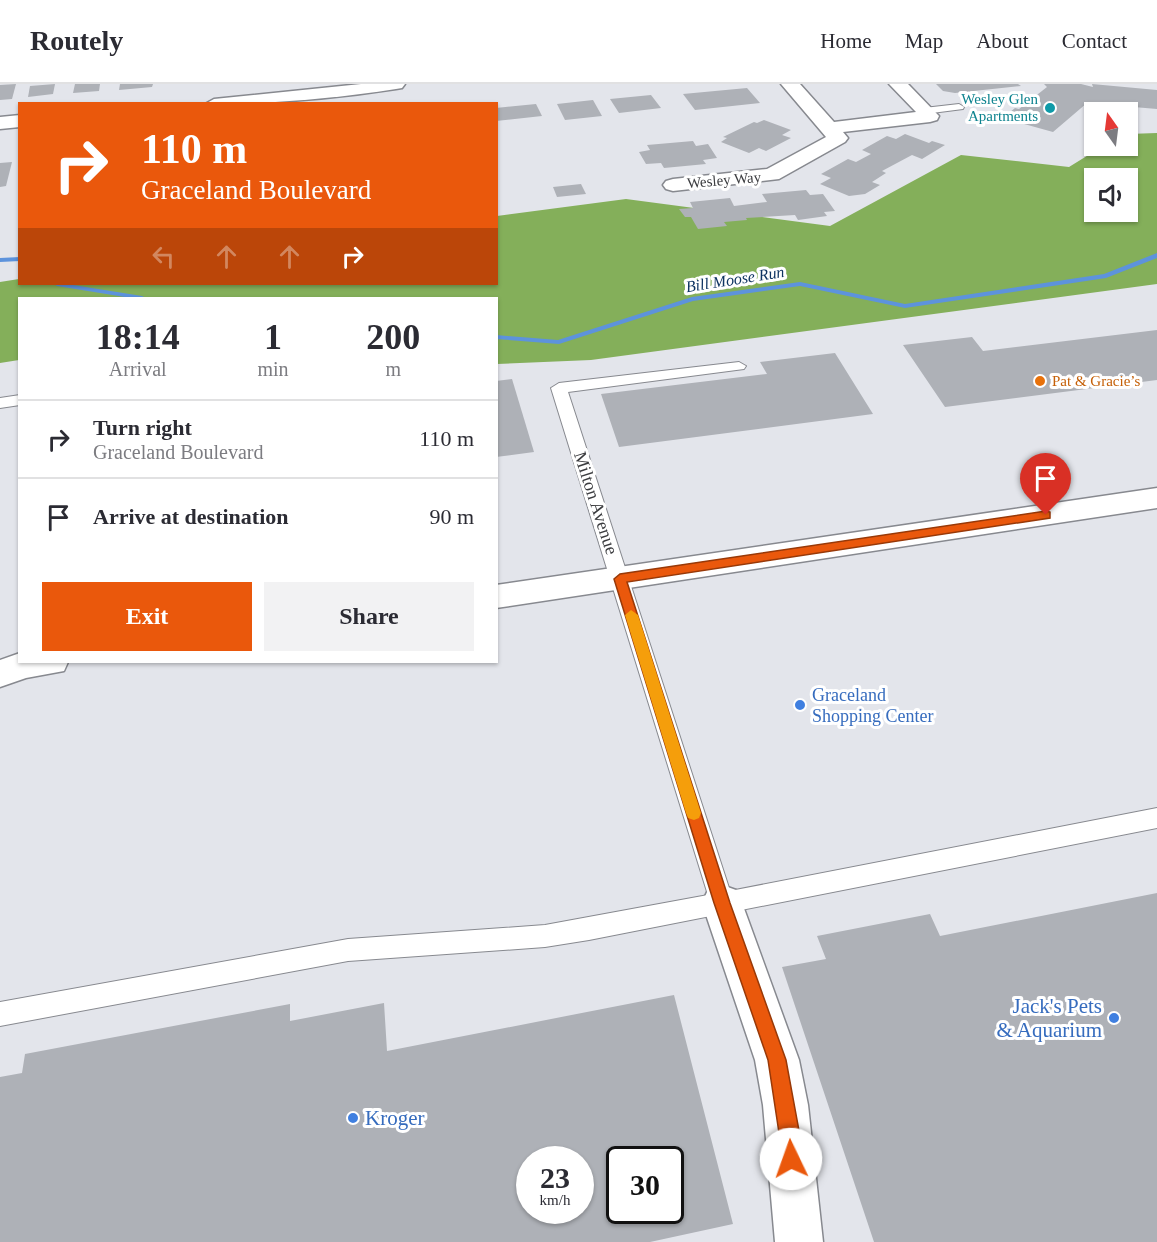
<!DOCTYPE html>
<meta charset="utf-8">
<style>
:root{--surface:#fff;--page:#f2f2f3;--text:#2b2b33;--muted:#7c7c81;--line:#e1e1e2;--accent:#ea580c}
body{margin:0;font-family:Georgia,serif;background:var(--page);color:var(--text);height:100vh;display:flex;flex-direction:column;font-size:22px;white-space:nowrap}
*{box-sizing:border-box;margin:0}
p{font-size:20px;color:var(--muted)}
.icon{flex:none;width:33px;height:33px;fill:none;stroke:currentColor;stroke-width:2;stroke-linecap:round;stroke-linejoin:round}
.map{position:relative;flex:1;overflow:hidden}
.sheet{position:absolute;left:18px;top:213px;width:480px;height:366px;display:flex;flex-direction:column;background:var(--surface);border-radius:0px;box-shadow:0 2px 4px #0004}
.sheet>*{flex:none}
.banner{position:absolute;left:18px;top:18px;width:480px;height:183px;border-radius:0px;box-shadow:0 2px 4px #0004;background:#ea580c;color:#fff;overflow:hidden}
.needle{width:39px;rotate:346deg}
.tools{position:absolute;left:1084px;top:18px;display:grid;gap:12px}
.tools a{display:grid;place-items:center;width:54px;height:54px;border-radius:0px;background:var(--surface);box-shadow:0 2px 4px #0004;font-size:30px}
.speed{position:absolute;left:516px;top:1062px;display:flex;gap:12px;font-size:30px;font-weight:700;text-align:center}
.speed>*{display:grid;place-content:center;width:78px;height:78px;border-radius:50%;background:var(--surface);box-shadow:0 2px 4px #0004;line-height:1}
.speed small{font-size:15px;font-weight:400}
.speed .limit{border:3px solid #111;border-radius:9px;background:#fff;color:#111}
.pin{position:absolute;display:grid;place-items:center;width:51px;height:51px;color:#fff;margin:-62px -26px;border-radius:50% 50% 50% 0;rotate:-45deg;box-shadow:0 0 6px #0007}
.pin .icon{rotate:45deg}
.me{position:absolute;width:66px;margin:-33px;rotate:357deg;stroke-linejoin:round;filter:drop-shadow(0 0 4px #0008)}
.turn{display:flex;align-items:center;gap:21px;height:126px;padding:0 24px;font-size:27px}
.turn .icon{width:78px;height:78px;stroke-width:2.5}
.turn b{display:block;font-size:42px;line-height:51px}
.lanes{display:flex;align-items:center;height:57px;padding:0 24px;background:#0003;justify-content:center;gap:30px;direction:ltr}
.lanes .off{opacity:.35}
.eta{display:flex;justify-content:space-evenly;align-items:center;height:102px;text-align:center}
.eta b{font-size:36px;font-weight:800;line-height:42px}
.button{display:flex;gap:12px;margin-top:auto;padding:12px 24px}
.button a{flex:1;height:69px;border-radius:0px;background:var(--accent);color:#fff;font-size:24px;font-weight:800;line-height:69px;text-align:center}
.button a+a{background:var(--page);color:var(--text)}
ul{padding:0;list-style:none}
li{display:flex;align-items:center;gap:18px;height:78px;padding:0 24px;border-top:2px solid var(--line)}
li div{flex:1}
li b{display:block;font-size:22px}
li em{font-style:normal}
header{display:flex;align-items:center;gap:36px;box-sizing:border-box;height:84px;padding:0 30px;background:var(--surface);border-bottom:2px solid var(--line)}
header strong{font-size:28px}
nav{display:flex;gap:33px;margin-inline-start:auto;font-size:21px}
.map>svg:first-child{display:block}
</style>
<header>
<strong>Routely</strong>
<nav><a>Home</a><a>Map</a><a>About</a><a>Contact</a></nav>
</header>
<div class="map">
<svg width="1157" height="1158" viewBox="0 0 1157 1158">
<rect width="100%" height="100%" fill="#e3e5eb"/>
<path fill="#84af5a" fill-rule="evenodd" d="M1157,49V200L591,276L497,280L496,214H20L19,276L0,279V198L19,195L20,200H496L497,132L626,115L830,142L961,71L1069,83L1103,62H1128V50ZM1095,94H1128V128H1095Z"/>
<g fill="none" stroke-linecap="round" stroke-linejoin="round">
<g fill="#5d93dc" fill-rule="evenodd">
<path d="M1157,169V174L1106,194L905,224L800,202L693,217L559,260L496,255V251L558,256L692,213L800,198L905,220L1104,190Z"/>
<path d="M20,173V177L0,178V174Z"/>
<path d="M54,200H67L142,212L146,214H131L57,202Z"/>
</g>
</g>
<g fill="#aeb1b7" fill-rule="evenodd">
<path d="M16,0L12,15L0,16V1Z"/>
<path d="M55,0L53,10L28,13L30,2Z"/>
<path d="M75,0H100L99,7L73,9Z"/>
<path d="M120,0H153L152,3L119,6Z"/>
<path d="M936,0H1018L1021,2L955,9L943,7Z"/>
<path d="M1044,0H1081L1093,3L1092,0L1157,6V25L1087,19L1053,48L1003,34L1015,24L1019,25L1047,3Z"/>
<path d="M747,4L760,19L695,26L683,10Z"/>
<path d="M651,11L661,24L619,29L610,15Z"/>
<path d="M593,16L602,32L565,36L557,20Z"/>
<path d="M536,20L542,32L496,37V24Z"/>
<path d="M764,36L791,46L782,51L791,54L766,67L759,64L749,69L721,58L727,54L723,53L754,38L757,39Z"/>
<path d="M905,50L929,59L932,57L945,61L922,75L912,71L882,87L886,89L872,98L880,101L865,110L849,112L820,100L831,94L821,90L848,75L856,78L871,70L862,66L887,52L896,55Z"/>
<path d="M693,57L696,62L708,60L717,74L703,76L706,80L664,84L661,79L646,80L639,68L650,66L647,61Z"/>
<path d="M12,78L6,102L0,103V79Z"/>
<path d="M581,100L586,110L557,113L553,103Z"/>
<path d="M806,106L810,111L823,110L835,127L824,128L827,132L798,136L795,131L746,134L747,136L724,138L727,142L698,145L691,133H685L679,125L693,124L690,118L730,114L734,122L767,118L762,110Z"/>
<path d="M1157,246V296L945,323L903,261L972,253L983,267Z"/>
<path d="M835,269L873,330L619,363L601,310L767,290L760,278Z"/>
<path d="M512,295L534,368L496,373V297Z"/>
<path d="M1157,809V1158H874L782,883L826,875L817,852L930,830L940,852Z"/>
<path d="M674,911L733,1140L650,1158H0V993L22,989L25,970L290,920V937L384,919L387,967ZM530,1076H580V1126H530ZM620,1076H670V1126H620Z"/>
</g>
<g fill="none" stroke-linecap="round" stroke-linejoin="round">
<g stroke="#87898f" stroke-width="2">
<g id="service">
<path d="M959,20L964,23L963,25L924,30L919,27L924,24Z"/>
<path d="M739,278L746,282L744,285L568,308L730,807L1157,724V744L589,856L545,863L348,877L0,942V918L348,855L545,841L708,811L551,304L559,299Z"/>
<path d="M20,311V321L0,324V314Z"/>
</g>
</g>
<g stroke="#87898f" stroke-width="3">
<g id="minor">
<path d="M361,0H405L402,4L396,5C332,15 270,20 205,20L214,15Z"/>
<path d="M781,0H800L834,38L916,28L889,0H908L939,32L937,36L930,38L843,48L848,54L845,58L779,95L673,107L666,105L663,101L666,97L673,95L767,85L826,53Z"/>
<path d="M20,31V43L0,45V33Z"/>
<path d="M1157,404V424L496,524V501Z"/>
<path d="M20,569V578H68L64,587L26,594L0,603V576Z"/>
<path d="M722,801L736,806L742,819L799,976L808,1021L823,1158H775L763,1021L755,976L702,819L708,806Z"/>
</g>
</g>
<use href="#service" fill="#fff" fill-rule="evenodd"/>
<use href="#minor" fill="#fff" fill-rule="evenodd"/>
</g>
<path fill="#ea580c" stroke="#983908" stroke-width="1.5" d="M1046,427L1050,428V434L627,498L730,819L786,976L800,1052V1075L798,1082L791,1085L784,1082L768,976L714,819L614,495L620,490Z"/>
<path fill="#f59e0b" d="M631,526L638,531L701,729L699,734L694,736L688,734L686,729L625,531Z"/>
<circle fill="#0f9aa8" stroke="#fff" stroke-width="2" cx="1050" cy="24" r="6"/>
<circle fill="#e8710a" stroke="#fff" stroke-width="2" cx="1040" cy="297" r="6"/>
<g fill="#3f7fe0" stroke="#fff" stroke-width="2">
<circle cx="800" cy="621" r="6"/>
<circle cx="1114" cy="934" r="6"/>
<circle cx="353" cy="1034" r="6"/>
</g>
<g text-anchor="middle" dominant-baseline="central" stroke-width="6" stroke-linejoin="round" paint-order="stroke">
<g font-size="15" fill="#0d838f" stroke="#fff" text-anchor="end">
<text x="1038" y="15">Wesley Glen<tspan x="1038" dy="17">Apartments</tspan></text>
</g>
<g font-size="15" fill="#3b3c3f" stroke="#fff">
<text transform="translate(724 96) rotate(-5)">Wesley Way</text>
</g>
<g font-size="15" fill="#c56008" stroke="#fff" text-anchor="start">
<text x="1052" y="297">Pat &amp; Gracie’s</text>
</g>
<g font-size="16" font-style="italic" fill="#0f3462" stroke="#fff">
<text transform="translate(735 195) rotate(-9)">Bill Moose Run</text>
</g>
<g font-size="18" fill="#3b3c3f" stroke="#fff">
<text transform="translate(596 419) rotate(72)">Milton Avenue</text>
</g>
<g font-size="18" fill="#366cbe" stroke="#fff" text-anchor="start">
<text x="812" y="611">Graceland<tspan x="812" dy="21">Shopping Center</tspan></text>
</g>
<g font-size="21" fill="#366cbe" stroke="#fff" text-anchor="end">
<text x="1102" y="922">Jack's Pets<tspan x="1102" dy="24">&amp; Aquarium</tspan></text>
<text x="365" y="1034" text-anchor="start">Kroger</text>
</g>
</g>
</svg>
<div class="tools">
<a><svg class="needle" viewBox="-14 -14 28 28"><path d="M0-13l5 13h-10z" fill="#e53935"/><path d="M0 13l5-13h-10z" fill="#7c7c81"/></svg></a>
<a><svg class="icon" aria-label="sound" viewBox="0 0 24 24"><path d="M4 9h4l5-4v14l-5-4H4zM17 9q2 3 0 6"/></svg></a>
</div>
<div class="speed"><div>23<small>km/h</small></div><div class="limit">30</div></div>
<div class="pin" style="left:1046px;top:431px;background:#d93025"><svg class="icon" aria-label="arrive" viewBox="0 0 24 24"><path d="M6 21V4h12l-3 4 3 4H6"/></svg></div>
<svg class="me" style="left:791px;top:1075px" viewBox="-20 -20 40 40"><circle r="19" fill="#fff"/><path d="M0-13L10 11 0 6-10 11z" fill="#ea580c"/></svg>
<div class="banner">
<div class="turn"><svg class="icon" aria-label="right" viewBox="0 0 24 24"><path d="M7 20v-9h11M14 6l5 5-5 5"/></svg><div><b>110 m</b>Graceland Boulevard</div></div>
<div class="lanes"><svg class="icon off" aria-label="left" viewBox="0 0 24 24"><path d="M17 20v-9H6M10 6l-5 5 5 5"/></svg><svg class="icon off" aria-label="ahead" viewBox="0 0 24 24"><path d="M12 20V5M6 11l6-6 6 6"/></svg><svg class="icon off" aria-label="ahead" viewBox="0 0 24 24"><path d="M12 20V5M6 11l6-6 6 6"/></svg><svg class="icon" aria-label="right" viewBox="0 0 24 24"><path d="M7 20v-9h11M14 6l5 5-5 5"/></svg></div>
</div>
<section class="sheet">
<div class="eta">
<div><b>18:14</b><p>Arrival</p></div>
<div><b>1</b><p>min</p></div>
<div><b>200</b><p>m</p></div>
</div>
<ul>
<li><svg class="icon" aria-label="right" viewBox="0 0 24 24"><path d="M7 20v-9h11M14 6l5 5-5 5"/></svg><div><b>Turn right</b><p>Graceland Boulevard</p></div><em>110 m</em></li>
<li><svg class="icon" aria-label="arrive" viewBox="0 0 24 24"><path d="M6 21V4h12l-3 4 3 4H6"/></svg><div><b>Arrive at destination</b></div><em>90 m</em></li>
</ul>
<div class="button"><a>Exit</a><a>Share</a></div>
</section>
</div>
